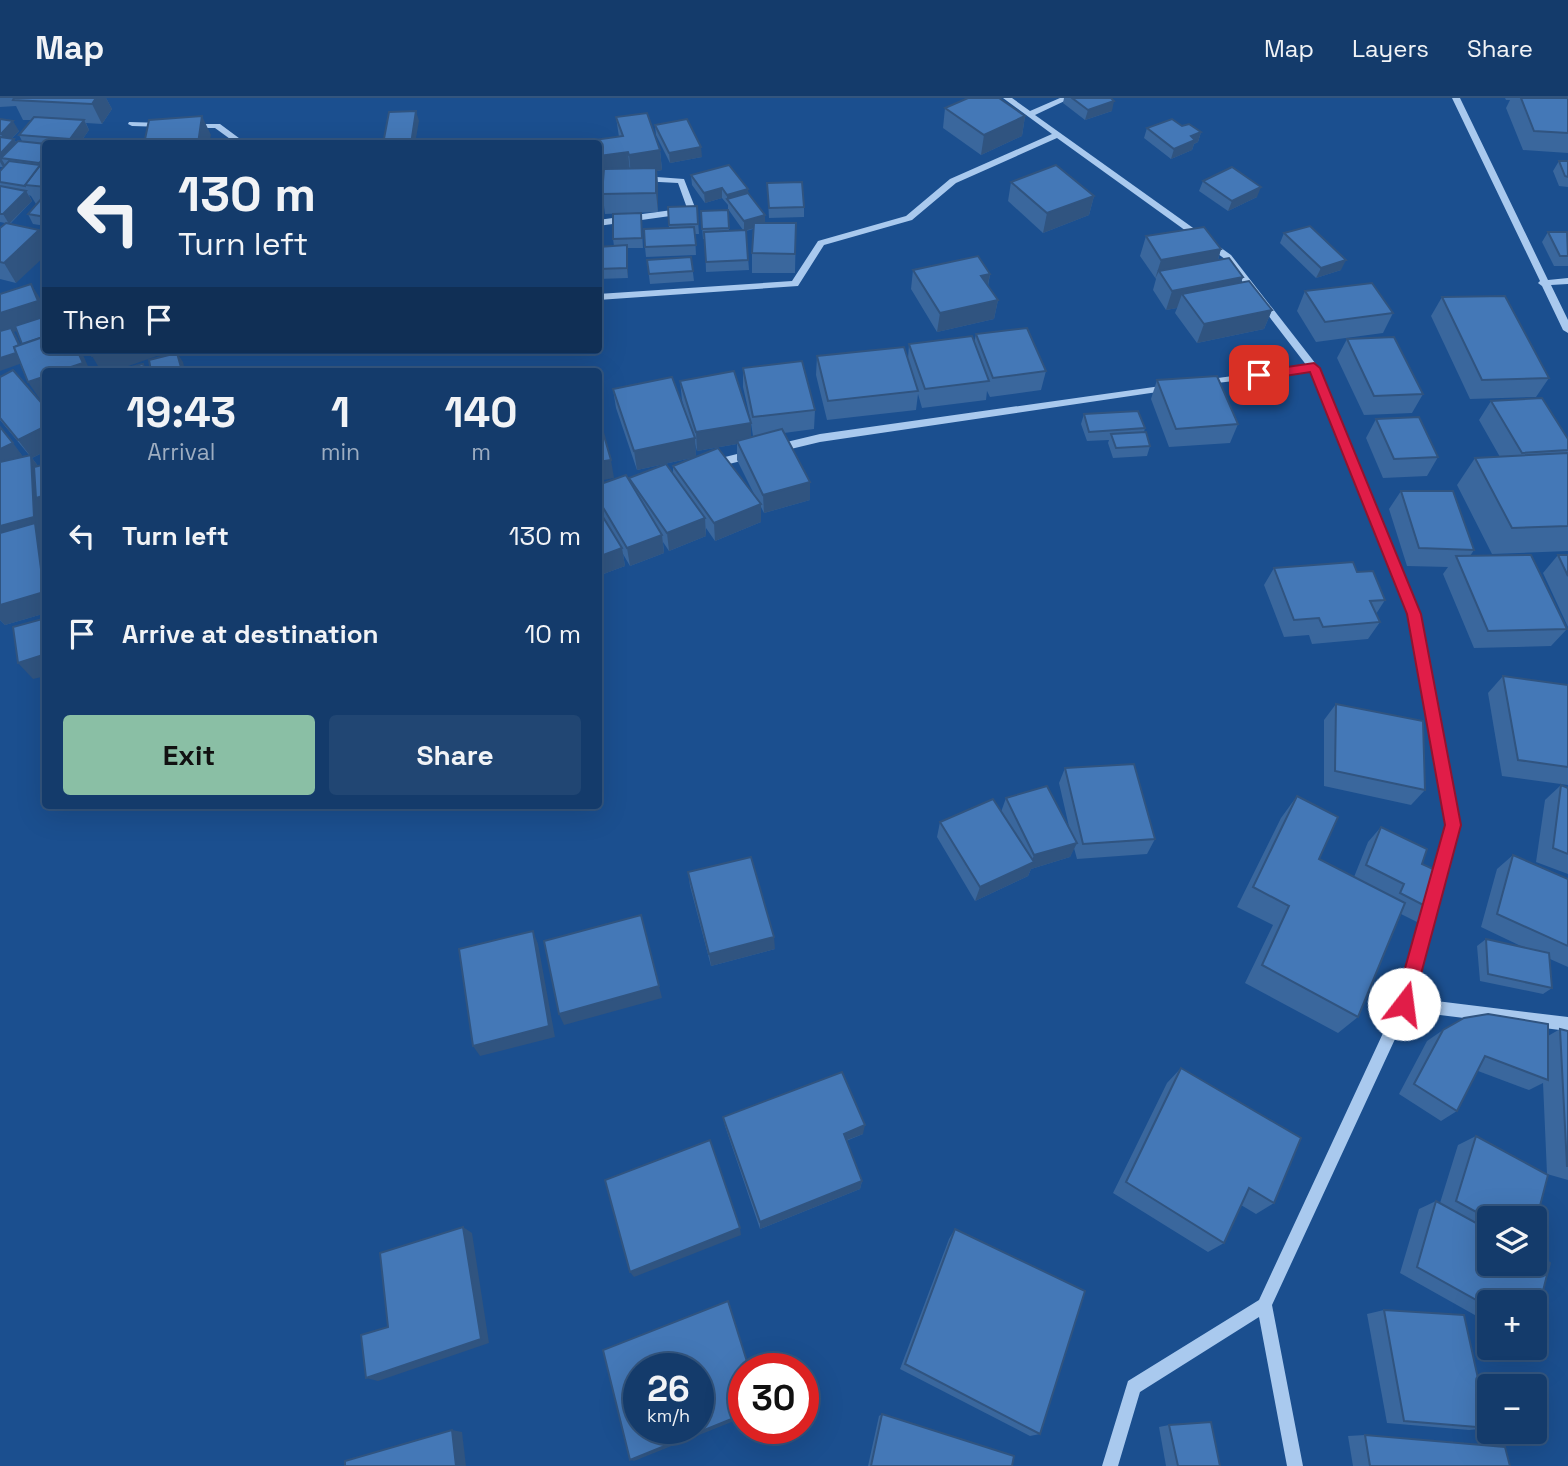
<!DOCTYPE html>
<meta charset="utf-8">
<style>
:root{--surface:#143b6b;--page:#214673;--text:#f1f3f6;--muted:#9dadc1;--line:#33557e;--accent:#8abfa5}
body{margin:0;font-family:"Space Grotesk",sans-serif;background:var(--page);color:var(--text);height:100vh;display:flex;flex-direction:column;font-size:26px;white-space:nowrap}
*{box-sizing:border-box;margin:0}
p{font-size:23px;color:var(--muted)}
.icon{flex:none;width:38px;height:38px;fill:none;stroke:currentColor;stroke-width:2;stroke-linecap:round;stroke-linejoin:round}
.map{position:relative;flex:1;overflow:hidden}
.side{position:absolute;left:42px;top:270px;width:560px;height:441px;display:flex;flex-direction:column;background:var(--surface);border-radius:7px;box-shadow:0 7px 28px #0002,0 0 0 2px var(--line)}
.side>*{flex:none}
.hud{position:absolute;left:42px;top:42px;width:560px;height:214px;border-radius:7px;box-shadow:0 7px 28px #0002,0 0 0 2px var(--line);background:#143b6b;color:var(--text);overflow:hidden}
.buttons{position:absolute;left:1477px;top:1108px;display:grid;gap:14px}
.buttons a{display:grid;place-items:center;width:70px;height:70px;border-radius:7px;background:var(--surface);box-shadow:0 7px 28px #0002,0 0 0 2px var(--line);font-size:35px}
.speed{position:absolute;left:623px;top:1255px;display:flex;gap:14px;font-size:35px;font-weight:700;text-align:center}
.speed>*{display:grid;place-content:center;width:91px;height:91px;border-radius:50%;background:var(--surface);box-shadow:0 7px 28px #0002,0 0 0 2px var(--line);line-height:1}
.speed small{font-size:18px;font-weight:400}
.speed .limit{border:10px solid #d22;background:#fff;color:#111}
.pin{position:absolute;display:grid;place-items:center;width:60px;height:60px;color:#fff;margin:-30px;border-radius:14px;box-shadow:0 4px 10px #0006}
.me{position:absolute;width:77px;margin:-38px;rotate:15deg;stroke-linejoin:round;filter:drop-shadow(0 0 5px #0008)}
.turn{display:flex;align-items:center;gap:24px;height:147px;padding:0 21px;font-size:32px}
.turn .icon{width:91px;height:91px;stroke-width:2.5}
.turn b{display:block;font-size:49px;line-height:60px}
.then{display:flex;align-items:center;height:66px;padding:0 21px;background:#0003;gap:14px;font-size:26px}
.eta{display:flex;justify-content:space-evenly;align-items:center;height:119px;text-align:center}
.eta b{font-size:42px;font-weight:700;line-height:49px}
.button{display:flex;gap:14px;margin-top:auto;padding:14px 21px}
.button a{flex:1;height:80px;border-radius:7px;background:var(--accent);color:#111;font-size:28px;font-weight:700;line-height:80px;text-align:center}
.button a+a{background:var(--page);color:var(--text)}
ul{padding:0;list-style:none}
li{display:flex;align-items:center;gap:21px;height:98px;padding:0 21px}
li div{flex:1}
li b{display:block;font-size:26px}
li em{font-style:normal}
header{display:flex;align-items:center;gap:42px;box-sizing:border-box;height:98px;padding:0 35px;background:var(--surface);border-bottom:2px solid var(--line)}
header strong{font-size:33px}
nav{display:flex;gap:38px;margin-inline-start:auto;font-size:24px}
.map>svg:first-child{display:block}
</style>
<header>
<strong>Map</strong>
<nav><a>Map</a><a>Layers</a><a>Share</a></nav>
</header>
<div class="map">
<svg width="1568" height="1368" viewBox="0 0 1568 1368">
<rect width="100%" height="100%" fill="#1b4f8f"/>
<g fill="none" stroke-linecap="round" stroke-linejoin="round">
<g fill="#a9c9ee" fill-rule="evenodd">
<path d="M1003,0H1012L1030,13L1060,0H1071L1035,17L1231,157L1319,270L1420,516L1459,727L1412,900L1568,919V933L1408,913L1272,1207L1303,1368H1287L1259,1219L1140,1294L1118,1368H1102L1128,1283L1259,1202L1397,905L1447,727L1408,516L1311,274L1200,287V283L1203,282L1307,268L1225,161L1057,40L956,85L912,122L824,147L798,188L598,202V196L792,183L818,143L906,118L950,81L1052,36Z"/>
<path d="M1452,0H1460L1548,182L1568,180V186L1551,187L1568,222V235L1563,232L1542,188L1538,185L1540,183Z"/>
<path d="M129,24L164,25L168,27L164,29L132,28L128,26Z"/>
<path d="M189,26H220L247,46H237L215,30H189Z"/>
<path d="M643,78L684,81L696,112L692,115L598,128V122L687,110L678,85L640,83V79Z"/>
<path d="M244,252H259L257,254L245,255Z"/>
<path d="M1168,287L1173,290L1171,292L820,344L774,355L769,351L774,347L820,336Z"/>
<path d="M753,352L757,353V359L713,370L708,366L709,363Z"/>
</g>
</g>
<g fill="#3a679d" fill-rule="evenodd">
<path d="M0,0H106L112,11L102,26L86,25L89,32L79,46H46V128L33,126L28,116L36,106L31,98L29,97L32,103L10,126L16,185L0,181V130L5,125L0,124V73L3,69H0V21L19,33L12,40L16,44L22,43L19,37L31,22H23L16,8L0,9Z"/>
<path d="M1064,0H1111L1112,13L1085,22L1063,5Z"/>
<path d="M1505,0H1568V55L1523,52L1506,10L1510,2H1506Z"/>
<path d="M945,10L1025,18L1022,38L981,57L943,30Z"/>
<path d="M616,19L660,52L662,72L657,73L658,89V114L605,116L604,108L603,121H598V78H602L598,66V46L619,39Z"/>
<path d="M655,27L702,59L670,65L656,37Z"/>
<path d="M1182,28L1201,34L1198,44L1194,46L1192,52L1171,61L1144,40L1147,30Z"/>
<path d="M1559,63H1568V89L1559,88L1553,73Z"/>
<path d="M691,77L748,91V96L765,125H796L795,175H752V155L753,131L746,133L749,172L706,174L705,141H703L701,113L728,112L729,133L743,132L728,111V107L722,100L705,105L692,87Z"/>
<path d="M1203,83L1257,99L1228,113L1199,93Z"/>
<path d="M1011,84L1094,98L1089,117L1043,135L1008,103Z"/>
<path d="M767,85L804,109V119L769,120Z"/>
<path d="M697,108L699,136H695L696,157L646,159L645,149L669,130L668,109Z"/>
<path d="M641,115L643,150H627L628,180L598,181V149L614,148L613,141Z"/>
<path d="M1548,134L1568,135V168H1554L1542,144Z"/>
<path d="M1284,135L1341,172L1316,180L1280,145Z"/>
<path d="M1146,138L1221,151L1218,162L1243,179L1241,184L1272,212L1264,231L1197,245L1175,215L1177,210L1166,212L1153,192L1156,181L1140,158Z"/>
<path d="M691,159L694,183L650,186L647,162Z"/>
<path d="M913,172L990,176L988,188L998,202L994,221L937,234L911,191Z"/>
<path d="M1305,193L1393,215L1383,235L1316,244L1297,213Z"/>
<path d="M1442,199L1549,280L1536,299L1470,301L1431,218Z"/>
<path d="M976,236L1046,273L1041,292L990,299L987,293L986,302L922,310L918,296L916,312L827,322L816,277L817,258L908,261L909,246L974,245Z"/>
<path d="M1347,241L1423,296L1412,315L1364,317L1337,260Z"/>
<path d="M743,270L815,312L814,331L784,335L810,384V402L764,415L761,409V424L715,443L706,430V438L669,453L663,444L664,455L630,468L623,456L625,468L598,478V387L630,384L629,380L673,376V368L756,400L737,362V346L697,353L695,346L696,359L637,372L616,310L613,291L688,324L682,302L680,283L751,324L743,289ZM751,325L753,338L751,339Z"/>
<path d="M0,279L46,310V353L32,360L38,368L46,439V515L5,527L0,522V329L23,359L29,357L0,322Z"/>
<path d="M1157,282L1238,326L1230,345L1169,349L1151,301Z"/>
<path d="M1491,303L1568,341V453L1492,456L1457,387L1475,360L1500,359L1479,322Z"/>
<path d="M1084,316L1145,330L1144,334L1150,348L1147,358L1113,360L1108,345L1109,342L1087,343L1081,326Z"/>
<path d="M1376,321L1438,359L1427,378L1383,380L1366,340Z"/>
<path d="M1401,393L1474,452L1470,458L1567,531L1551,548L1474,550L1443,476L1448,469L1407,468L1389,411Z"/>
<path d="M1558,457H1568V529L1543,475Z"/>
<path d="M1274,470L1357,474L1385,502L1376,516L1380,524L1368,541L1312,546L1309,537L1284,539L1264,487Z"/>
<path d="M1503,578L1568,587V687L1502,678L1488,595Z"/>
<path d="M1336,606L1425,692L1411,707L1324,688V622Z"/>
<path d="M1065,670L1155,741L1147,756L1077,761L1074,750L1070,759L1031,771L1028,778L975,803L937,739L940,724L1001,714L1006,700L1070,733L1059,685Z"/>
<path d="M1561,687L1568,690V776L1536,764L1545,702Z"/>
<path d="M1297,698L1319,761L1354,779L1368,744L1381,729L1422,766L1433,812L1419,825L1401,816L1358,919L1338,935L1245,885L1273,827L1237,809L1281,720Z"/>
<path d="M1513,757L1568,781V869L1550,861L1552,890L1543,896L1480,883L1477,848L1486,841L1527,851L1481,829L1497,771Z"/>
<path d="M688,774L775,851L711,868L690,788Z"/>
<path d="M1560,931L1568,933V1082L1547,1076L1543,985L1529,992L1478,973L1457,1013L1441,1023L1399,996L1427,943L1443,932L1548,938Z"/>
<path d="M1181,970L1274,1105L1256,1116L1241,1107L1224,1145L1208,1154L1113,1095L1167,985Z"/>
<path d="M723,1019L863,1036L846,1043L862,1083L860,1091L760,1131L725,1028Z"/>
<path d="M1476,1038L1489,1120V1225L1400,1175L1419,1111L1436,1103L1440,1105L1458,1047Z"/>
<path d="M955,1131L1040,1336L1030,1338L900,1271L949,1141Z"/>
<path d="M1384,1212L1489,1330L1469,1332L1387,1325L1367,1216Z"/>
<path d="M882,1316L1012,1368H868L879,1318Z"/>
<path d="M1169,1327L1220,1368H1166L1159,1329Z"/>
<path d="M1365,1337L1510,1368H1353L1348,1338Z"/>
</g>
<g fill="#305480">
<path d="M96,0H106L112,11L102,26L92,6Z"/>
<path d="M1114,3L1112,13L1085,22L1088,12Z"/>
<path d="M416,13L419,23L415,46H411Z"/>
<path d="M202,18L211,37L209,46H198Z"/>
<path d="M1025,18L1022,38L981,57L984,37Z"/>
<path d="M84,22L89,32L79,46H72L70,41Z"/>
<path d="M13,23L19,33L6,46L1,36Z"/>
<path d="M1201,34L1198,44L1194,46L1192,52L1171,61L1174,51L1191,38Z"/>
<path d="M14,41L20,51L1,60L5,67L3,69L0,64V56Z"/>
<path d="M701,49L702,59L670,65L669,55Z"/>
<path d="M660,52L662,72L657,73L658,89V114L656,95L631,77L629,57Z"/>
<path d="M628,54L630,74L602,78L599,58Z"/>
<path d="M1261,89L1257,99L1228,113L1232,103Z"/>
<path d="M722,90V100L705,105L704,95Z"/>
<path d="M748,91L749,101H727V107V97Z"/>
<path d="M26,93L32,103L9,126L3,116Z"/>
<path d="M602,98L604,108L603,121L602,111Z"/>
<path d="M1094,98L1089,117L1043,135L1047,115Z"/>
<path d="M765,117V127L744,133V123Z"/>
<path d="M39,132L46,143V157L16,185L4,165Z"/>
<path d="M627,147L628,157V180L627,170Z"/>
<path d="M1221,151L1215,171L1159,173L1155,181L1161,162Z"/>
<path d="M1346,162L1341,172L1316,180L1321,170Z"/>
<path d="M990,176L986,195L981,178Z"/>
<path d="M1243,179L1236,199L1182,196L1177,210L1166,212L1172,193Z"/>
<path d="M31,186L43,205L46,211V223L14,234L17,239L28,263L0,273V215Z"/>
<path d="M998,202L994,221L937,234L940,215Z"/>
<path d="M1272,212L1264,231L1197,245L1204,226Z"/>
<path d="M77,252H81L90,273H59Z"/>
<path d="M108,252H154L157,258L114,273H101L92,258Z"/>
<path d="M163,252H181L166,258Z"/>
<path d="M177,255L183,264L185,273H182Z"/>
<path d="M46,278V301L41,303L28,284Z"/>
<path d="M751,325V343H737V346L697,353L696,334Z"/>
<path d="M46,328V353L32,360L44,376L46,397V515L5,527L0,522V428L31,359L18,342Z"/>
<path d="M695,340L696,359L637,372L634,353Z"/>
<path d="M13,345L27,364L0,377V351Z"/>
<path d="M611,362L614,380L598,383V364Z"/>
<path d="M810,384V402L764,415L763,397Z"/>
<path d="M761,406V424L715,443L714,425Z"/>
<path d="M705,420L706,438L669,453L667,435Z"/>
<path d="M662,437L664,455L630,468L627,450Z"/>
<path d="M622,450L625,468L598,478V459Z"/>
<path d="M46,556V578L33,581L18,565Z"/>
<path d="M1077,745L1070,759L1031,771L1028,778L975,803L980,789L1031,765L1034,757Z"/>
<path d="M533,833L538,846L555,939L480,958L473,948Z"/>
<path d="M774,839L775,851L711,868L709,856Z"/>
<path d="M659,888L662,900L564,927L559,916Z"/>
<path d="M865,1027L863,1036L842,1044L844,1036Z"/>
<path d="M862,1083L860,1091L760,1131V1124Z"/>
<path d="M463,1129L472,1135L489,1245L378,1283L366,1280Z"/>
<path d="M740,1130L741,1137L634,1179L630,1174Z"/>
<path d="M744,1316V1319L634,1363L630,1362Z"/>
<path d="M452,1332L462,1334L466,1368H456Z"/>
</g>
<g fill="#4478b7" stroke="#305480" stroke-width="2" fill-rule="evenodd">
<path d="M14,0H96L92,6L13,2Z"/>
<path d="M968,0H999L1025,18L984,37L945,10Z"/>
<path d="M1072,0H1111L1114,3L1088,12Z"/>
<path d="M1521,0H1568V35L1534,33Z"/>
<path d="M416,13L411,46H383L389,14Z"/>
<path d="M647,15L660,52L629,57L628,54L599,58L598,46H595L594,42L623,38L616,19Z"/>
<path d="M202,18L198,46H144L149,22Z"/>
<path d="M34,19L84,22L70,41L19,37Z"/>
<path d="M0,21L13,23L1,36H0Z"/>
<path d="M687,21L701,49L669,55L655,27Z"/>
<path d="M1172,21L1182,28L1189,26L1201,34L1191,38L1195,42L1174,51L1147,30Z"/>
<path d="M0,39L14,41L0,56Z"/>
<path d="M18,43L46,46V59L39,65L1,60Z"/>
<path d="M45,61L46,89L25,87Z"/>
<path d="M9,63L40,67L25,87V88L0,84V73Z"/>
<path d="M1559,63H1568V79L1565,78Z"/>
<path d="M729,67L748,91L727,97L722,90L704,95L691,77Z"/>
<path d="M1056,67L1094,98L1047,115L1011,84Z"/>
<path d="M1232,69L1261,89L1232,103L1203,83Z"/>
<path d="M656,70V95L602,96L604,71Z"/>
<path d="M598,78H603L602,111H598Z"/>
<path d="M802,84L804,109L769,110L767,85Z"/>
<path d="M0,88L26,93L3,116H0Z"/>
<path d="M748,95L765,117L744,123L727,101Z"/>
<path d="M43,99L46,100V119L28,116Z"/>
<path d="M697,108L698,126L669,127L668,109Z"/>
<path d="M728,112L729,130L702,131L701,113Z"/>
<path d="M641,115L642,140L613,141V116Z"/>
<path d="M6,125L39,132L4,165L0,164V130Z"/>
<path d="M754,125H796L795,156L752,155Z"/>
<path d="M1310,128L1346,162L1321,170L1284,135Z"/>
<path d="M694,129L696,147L645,149L644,131Z"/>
<path d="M1204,129L1221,151L1161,162L1146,138Z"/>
<path d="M746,132L748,162L706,164L704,134Z"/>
<path d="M1548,134H1567L1568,158H1560Z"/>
<path d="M627,147V170L598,171V149Z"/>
<path d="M978,158L990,176L981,178L998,202L940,215L913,172Z"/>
<path d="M691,159L693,173L649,176L647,162Z"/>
<path d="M1229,160L1243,179L1172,193L1159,173Z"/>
<path d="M1249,183L1272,212L1204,226L1182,196Z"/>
<path d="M1372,185L1393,215L1325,224L1305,193Z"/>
<path d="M31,186L38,203L0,215V196Z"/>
<path d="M1505,198L1549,280L1482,282L1442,199Z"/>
<path d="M46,218V238L22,246L15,228Z"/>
<path d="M11,230L19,247L14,249L16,255L0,260V233Z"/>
<path d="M1027,230L1046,273L993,280L976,236Z"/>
<path d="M46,238V252H77L83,265L59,273H46V278L28,284L14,249Z"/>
<path d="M972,238L989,283L925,291L909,246Z"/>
<path d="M1394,239L1423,296L1374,298L1347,241Z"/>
<path d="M904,249L918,293L828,303L817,258Z"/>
<path d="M89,252H108L92,258Z"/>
<path d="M177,255L182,273H151L149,262Z"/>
<path d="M802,263L815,312L753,319L743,270Z"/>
<path d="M143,266L145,273H116Z"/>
<path d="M13,272L46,310V328L18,342L0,320V279Z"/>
<path d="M734,273L751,325L696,334L680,283Z"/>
<path d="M1217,278L1238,326L1176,331L1157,282Z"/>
<path d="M672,279L695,340L634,353L613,291Z"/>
<path d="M1542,300L1568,341V352L1522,355L1491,303Z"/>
<path d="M1138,313L1145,330L1089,334L1084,316Z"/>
<path d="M598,317L611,362L598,364Z"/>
<path d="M1419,319L1438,359L1394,361L1376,321Z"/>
<path d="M0,329L13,345L0,351Z"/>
<path d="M782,331L810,384L763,397L737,343Z"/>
<path d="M1146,334L1150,348L1116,350L1111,336Z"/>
<path d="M718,350L761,406L714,425L673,368Z"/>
<path d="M1568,355V428L1512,430L1475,360Z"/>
<path d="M31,357L34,419L0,428V364Z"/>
<path d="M46,366V397L36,400L34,369Z"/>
<path d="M666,366L705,420L667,435L629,380Z"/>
<path d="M626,377L662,437L627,450L598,401V387Z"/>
<path d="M1401,393H1453L1474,452L1419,450Z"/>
<path d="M598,411L622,450L598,459Z"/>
<path d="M35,425L44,494L0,507V435Z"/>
<path d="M1531,457L1567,531L1488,533L1456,458Z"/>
<path d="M1558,457H1568V478Z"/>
<path d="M1353,464L1357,474L1373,473L1385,502L1370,503L1380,524L1323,529L1319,520L1294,522L1274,470Z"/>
<path d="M46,520V556L18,565L13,529Z"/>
<path d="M1503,578L1568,587V669L1518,662Z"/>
<path d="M1336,606L1423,623L1425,692L1335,673Z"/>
<path d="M1134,666L1155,741L1083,746L1065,670Z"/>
<path d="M1561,687L1568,690V756L1553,750Z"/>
<path d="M1047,688L1077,745L1034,757L1006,700Z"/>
<path d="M1297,698L1338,719L1319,761L1405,805L1358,919L1262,867L1289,808L1253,789Z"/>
<path d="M993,701L1034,764L980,789L940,724Z"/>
<path d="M1381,729L1427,751L1422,766L1446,777L1433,812L1400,795L1404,786L1366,767Z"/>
<path d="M1513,757L1568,781V848L1497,816Z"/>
<path d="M751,759L774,839L709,856L688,774Z"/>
<path d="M641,817L659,888L559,916L544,843Z"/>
<path d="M533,833L549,928L473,948L459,851Z"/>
<path d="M1486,841L1549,855L1552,890L1488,876Z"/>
<path d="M1488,916L1548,926V982L1485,958L1457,1013L1414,986L1443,932L1464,920Z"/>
<path d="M1560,931L1568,933V1068H1567Z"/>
<path d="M1181,970L1301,1040L1274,1105L1249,1090L1224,1145L1126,1084Z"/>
<path d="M842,974L865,1027L844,1036L862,1083L760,1124L723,1019Z"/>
<path d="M1476,1038L1548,1077L1535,1127V1120L1489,1121L1456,1103Z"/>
<path d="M710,1042L740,1130L630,1174L605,1082Z"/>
<path d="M1436,1103L1489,1132V1166H1535V1157L1550,1165L1535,1225V1204H1489V1209L1417,1169Z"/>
<path d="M463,1129L481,1241L366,1280L361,1237L388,1229L380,1155Z"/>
<path d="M955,1131L1085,1193L1040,1336L905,1266Z"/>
<path d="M728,1203L749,1270H744V1316L630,1362L603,1252ZM639,1270H698V1330H639Z"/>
<path d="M1384,1212L1464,1217L1489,1330L1404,1323Z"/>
<path d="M882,1316L1014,1358L1012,1368H871Z"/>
<path d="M1211,1324L1220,1368H1178L1169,1327Z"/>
<path d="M452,1332L456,1368H345V1363Z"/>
<path d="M1365,1337L1505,1349L1510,1368H1370Z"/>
</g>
<path fill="#e11d48" stroke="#92132f" stroke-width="2" d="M1314,265L1320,270L1421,516L1461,727L1413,906L1410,912L1404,914L1398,912L1395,906L1445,727L1407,516L1310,274L1259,282L1253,277L1259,273Z"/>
</svg>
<div class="buttons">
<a><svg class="icon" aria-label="layers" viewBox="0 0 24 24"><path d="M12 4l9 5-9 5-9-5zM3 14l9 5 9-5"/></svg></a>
<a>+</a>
<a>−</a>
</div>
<div class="speed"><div>26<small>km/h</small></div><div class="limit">30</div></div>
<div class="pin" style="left:1259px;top:277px;background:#d93025"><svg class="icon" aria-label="arrive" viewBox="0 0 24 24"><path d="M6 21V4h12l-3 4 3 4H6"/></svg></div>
<svg class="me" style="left:1404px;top:906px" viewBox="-20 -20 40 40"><circle r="19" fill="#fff"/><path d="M0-13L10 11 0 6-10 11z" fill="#e11d48"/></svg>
<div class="hud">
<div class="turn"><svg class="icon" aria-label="left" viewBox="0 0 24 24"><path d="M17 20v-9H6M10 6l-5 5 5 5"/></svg><div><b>130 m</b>Turn left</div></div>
<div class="then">Then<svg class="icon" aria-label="arrive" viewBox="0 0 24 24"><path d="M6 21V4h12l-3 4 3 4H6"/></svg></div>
</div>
<section class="side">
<div class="eta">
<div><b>19:43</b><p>Arrival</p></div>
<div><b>1</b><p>min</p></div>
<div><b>140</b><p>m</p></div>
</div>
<ul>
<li><svg class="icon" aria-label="left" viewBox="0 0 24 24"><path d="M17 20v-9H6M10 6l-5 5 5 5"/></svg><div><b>Turn left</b></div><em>130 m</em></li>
<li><svg class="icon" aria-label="arrive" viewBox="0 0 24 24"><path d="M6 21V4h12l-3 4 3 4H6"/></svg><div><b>Arrive at destination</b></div><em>10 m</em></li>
</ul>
<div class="button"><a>Exit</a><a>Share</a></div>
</section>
</div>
